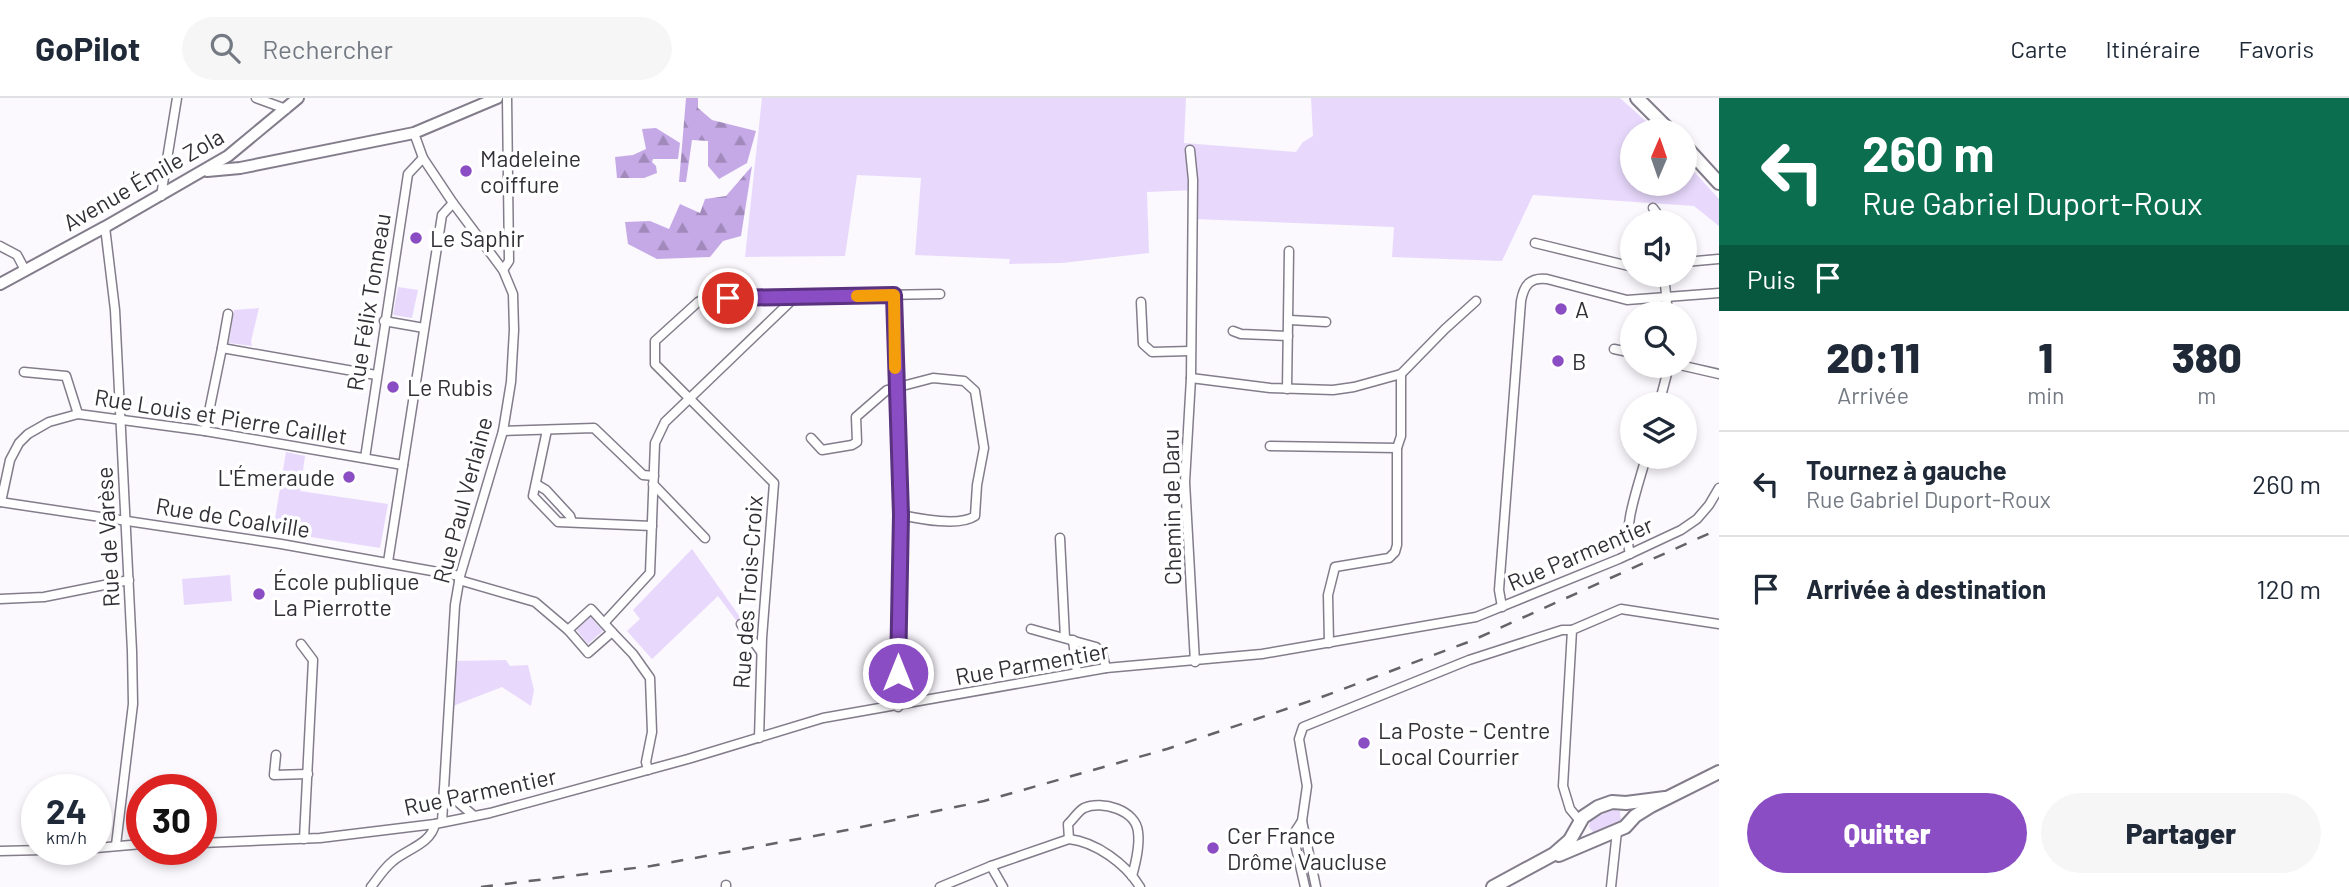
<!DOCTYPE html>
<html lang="fr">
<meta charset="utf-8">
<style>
:root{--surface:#fff;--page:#f6f6f7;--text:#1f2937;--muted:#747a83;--line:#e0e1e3;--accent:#8b4dc3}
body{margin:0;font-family:Barlow,sans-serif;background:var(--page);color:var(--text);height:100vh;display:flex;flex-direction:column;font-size:26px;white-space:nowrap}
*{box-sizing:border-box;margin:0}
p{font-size:23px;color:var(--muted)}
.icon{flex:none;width:38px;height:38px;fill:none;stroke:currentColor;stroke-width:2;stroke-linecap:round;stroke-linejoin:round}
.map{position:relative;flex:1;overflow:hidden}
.side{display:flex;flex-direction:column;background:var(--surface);width:630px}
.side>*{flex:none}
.top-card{background:#0b6e4f;color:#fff;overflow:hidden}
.needle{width:46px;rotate:2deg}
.buttons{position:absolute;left:1620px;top:21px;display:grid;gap:14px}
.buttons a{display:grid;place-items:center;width:77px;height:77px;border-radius:50%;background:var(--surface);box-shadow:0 4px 10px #0003;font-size:35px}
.speed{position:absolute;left:21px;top:676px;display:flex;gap:14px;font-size:35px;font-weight:700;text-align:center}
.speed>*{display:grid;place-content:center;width:91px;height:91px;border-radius:50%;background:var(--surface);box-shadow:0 4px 10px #0003;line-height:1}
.speed small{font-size:18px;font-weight:400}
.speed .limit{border:10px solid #d22;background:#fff;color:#111}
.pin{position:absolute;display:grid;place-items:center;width:60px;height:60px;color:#fff;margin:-30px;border:4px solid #fff;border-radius:50%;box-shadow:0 2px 7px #0007}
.me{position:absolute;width:77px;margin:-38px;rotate:0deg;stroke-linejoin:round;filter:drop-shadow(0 0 5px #0008)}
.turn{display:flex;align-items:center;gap:24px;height:147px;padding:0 28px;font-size:32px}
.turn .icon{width:91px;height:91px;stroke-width:2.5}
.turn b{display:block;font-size:49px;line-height:60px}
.then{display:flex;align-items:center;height:66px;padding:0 28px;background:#0003;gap:14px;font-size:26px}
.eta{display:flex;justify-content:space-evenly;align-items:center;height:119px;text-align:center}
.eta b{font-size:42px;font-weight:800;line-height:49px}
.primary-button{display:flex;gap:14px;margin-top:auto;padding:14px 28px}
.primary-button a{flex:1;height:80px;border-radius:42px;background:var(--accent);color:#fff;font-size:28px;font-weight:800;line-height:80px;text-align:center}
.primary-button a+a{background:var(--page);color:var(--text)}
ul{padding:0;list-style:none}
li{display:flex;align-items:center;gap:21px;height:105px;padding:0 28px;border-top:2px solid var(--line)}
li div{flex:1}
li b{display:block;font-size:26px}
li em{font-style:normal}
header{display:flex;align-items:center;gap:42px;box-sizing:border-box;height:98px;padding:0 35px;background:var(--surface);border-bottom:2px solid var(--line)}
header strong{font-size:33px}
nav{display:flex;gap:38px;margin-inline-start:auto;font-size:24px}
.search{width:490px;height:63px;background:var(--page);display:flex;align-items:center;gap:18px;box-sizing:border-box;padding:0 24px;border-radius:38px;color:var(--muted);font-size:26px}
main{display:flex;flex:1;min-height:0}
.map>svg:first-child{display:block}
</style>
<header>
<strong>GoPilot</strong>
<div class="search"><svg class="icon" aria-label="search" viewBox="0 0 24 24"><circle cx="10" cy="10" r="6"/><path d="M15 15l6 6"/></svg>Rechercher</div>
<nav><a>Carte</a><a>Itinéraire</a><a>Favoris</a></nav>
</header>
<main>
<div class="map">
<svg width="1719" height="789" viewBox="0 0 1719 789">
<defs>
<pattern id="forest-firs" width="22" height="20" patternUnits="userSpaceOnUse" patternTransform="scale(1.75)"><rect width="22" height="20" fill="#c5a9e6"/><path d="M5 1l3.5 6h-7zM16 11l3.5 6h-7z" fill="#a18abb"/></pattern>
</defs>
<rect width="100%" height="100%" fill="#fbf8fe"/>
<g fill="#e8d9fc">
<path d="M762,0H1186L1184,45L1296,54L1303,44L1313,38L1311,0H1620L1657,33H1633V86H1685V64L1719,101V128L1694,108L1533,97L1502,163L1392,159L1394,129L1195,121V92L1147,94L1149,155L1062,165L1009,166L1010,161L915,157L921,80L857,77L845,158L745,159Z"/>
<path d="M398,189L418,192L412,220L393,217Z"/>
<path d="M259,210L251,243L252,248L229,245L234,212Z"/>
<path d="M286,354L305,358L300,393L388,406L380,450L273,433Z"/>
<path d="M692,451L742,522H736L718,498L652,561L627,533L640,521L633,512Z"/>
<path d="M230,477L232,503L184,507L182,481Z"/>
<path d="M589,517L603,533L588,546L575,530Z"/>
<path d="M506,562L510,568L528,567L534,592L531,608L502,589L453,608L455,563Z"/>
<path d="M1612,711L1620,713L1621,723L1598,735L1593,734L1589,729L1590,723Z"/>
</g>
<g fill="url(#forest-firs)">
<path d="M686,0H698V10L712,22L756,33L747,65L719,81L708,68V43L692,42L686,84H679Z"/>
<path d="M656,30L680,45L678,61H653L652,64L656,68L657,75L644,80H617L615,59L633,57L646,51L642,31Z"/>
<path d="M752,68L741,138L723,143L710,159L657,161L628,146L625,124L650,123L669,131L680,106L700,115L705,101L726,98Z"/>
</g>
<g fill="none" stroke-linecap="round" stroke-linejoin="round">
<g stroke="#837d8b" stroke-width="11">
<g id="street">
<path d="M256,0L286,11"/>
<path d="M414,35L423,60L453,105L503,172L513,196L514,232L511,284L503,333L460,478L455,507L442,724"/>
<path d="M1190,52L1193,82L1191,280L1185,384L1195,564"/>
<path d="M161,98L177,0"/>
<path d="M1653,110L1656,114L1660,124"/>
<path d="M105,129L115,212L132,553L133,606L116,747"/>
<path d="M1535,145L1633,169"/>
<path d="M0,148L17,157L25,172"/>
<path d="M1685,164L1718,161"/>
<path d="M503,172L509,163L507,0"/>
<path d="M1664,177L1668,215"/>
<path d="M894,197L901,417L898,609"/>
<path d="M1141,204L1143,246L1152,254L1190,253"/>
<path d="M1290,222L1326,224"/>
<path d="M384,223L424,230"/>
<path d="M1233,233L1241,236L1288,238"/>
<path d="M222,250L228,216"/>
<path d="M1614,251L1633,255"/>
<path d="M1684,268L1719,276"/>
<path d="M24,274L66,278L78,316"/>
<path d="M1191,280L1270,290L1333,292L1354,289L1401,276L1445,231L1476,203"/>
<path d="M1287,291L1289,153"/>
<path d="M1659,306L1669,268"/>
<path d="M547,332L533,398L558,424L652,428"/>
<path d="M205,333L222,250L376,277"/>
<path d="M503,333L594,330L643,377L654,378"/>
<path d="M811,340L822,352L852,347L857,344L856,319L887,292L933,280L964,283L975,293L984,350L977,387L975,418C959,429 920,421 901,417"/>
<path d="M1270,348L1397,350"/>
<path d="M365,360L408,76L423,60"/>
<path d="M536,386L546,392L570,418L572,424"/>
<path d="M653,386L705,440"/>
<path d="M0,404L281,446L460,478"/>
<path d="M1,404L10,362L19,345L28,336L49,324L78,316L205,333L403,367"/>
<path d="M1060,440L1065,540"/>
<path d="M1630,456C1622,429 1639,386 1646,359"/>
<path d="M388,464L442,117L453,105"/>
<path d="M459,482L535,504L568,532"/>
<path d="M0,501L44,499L129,482"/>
<path d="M1502,509L1499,492L1521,203C1524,187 1530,179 1547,181L1627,202L1719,195"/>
<path d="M591,511L612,534L588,555L568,532Z"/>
<path d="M604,525L650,475L655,345L665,324L790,204L792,199"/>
<path d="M741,526L761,554"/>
<path d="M1031,531L1096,549L1102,555L1106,570"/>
<path d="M612,534L633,556L650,580L652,634L646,664L648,672"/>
<path d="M1073,542L1077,575"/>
<path d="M1329,545L1328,497L1335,469L1389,460L1395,454L1397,447V350L1401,338V276"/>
<path d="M301,546L313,562L304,741"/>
<path d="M759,640L762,540L774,385L655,266V243L698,204L706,200L940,196"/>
<path d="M276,657L274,677L308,676"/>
<path d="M444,692L474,718"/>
<path d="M1302,723L1293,737L1305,789"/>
<path d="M1580,723L1570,711L1563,688L1572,532L1621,511L1719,526"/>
<path d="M1069,741L1068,726C1073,722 1078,713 1084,710C1102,702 1136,712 1138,734C1140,748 1136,764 1132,778"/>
<path d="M201,745L320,740L435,726L490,715L688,661L823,620L1106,570L1262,556L1476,519L1619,461L1681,432L1697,421L1709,407L1719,390"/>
<path d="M96,750L142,746"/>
<path d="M0,753L86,751"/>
<path d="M991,768L1003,789"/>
<path d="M726,787V789"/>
<path d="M371,789C378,780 384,770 393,763C407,751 431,746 435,726"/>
<path d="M940,789L991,768L1069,741C1096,744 1126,766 1140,789"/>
<path d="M1316,789L1302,723L1307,688L1299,641L1303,629L1469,562L1562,532H1572"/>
<path d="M1611,789L1617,733"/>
</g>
</g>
<g stroke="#837d8b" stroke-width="14">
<g id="secondary">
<path d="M207,73L240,70L414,35L497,0"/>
<path d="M0,186L105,129L228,58L298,0"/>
</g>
</g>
<g stroke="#837d8b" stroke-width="16">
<g id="primary">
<path d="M1637,0L1670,33"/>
<path d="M1685,48L1719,85"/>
<path d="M1559,757L1625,729L1635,718L1651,708L1719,674"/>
<path d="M1493,789L1554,756L1570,742L1583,719L1598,709L1612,704L1626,705L1665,700"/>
</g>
</g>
<use href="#street" stroke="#fff" stroke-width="8"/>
<use href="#secondary" stroke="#fff" stroke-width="10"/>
<use href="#primary" stroke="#fff" stroke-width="12"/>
<path stroke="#656269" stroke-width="2.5" stroke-dasharray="12 12" stroke-linecap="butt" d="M481,789L651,768L847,732L984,703L1167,651L1319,600L1471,543L1719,431"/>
</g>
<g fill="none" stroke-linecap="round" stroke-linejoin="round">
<g stroke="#5a327f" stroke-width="18">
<path id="route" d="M728,200L894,197L901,417L898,575"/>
</g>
<use href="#route" stroke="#8b4dc3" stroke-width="12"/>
<path stroke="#f59e0b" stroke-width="12" d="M857,198L894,197L895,270"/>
</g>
<g fill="#8b4dc3" stroke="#fff" stroke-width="2.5">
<circle cx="466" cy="73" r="7"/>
<circle cx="416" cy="140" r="7"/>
<circle cx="1561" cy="211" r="7"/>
<circle cx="1558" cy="263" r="7"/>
<circle cx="393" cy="289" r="7"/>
<circle cx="349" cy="379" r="7"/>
<circle cx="259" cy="496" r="7"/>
<circle cx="1364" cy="645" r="7"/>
<circle cx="1213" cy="750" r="7"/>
</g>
<g text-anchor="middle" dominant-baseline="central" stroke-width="7" stroke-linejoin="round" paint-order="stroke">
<g font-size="23" fill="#322f36" stroke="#fff" text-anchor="start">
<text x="480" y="60">Madeleine<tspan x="480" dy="26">coiffure</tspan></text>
<text x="430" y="140">Le Saphir</text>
<text x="1575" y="211">A</text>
<text x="1572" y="263">B</text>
<text x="407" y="289">Le Rubis</text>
<text x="335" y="379" text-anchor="end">L'Émeraude</text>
<text x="273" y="483">École publique<tspan x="273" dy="26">La Pierrotte</tspan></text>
<text x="1378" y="632">La Poste - Centre<tspan x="1378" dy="26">Local Courrier</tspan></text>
<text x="1227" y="737">Cer France<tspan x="1227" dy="26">Drôme Vaucluse</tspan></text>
</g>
<g font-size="23" fill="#322f36" stroke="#fff">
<text transform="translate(143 81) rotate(-30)">Avenue Émile Zola</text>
<text transform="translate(368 204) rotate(-81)">Rue Félix Tonneau</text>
<text transform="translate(221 318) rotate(9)">Rue Louis et Pierre Caillet</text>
<text transform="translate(462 402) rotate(-75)">Rue Paul Verlaine</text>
<text transform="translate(1171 409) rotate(-91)">Chemin de Daru</text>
<text transform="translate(233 419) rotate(9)">Rue de Coalville</text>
<text transform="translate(107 439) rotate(-93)">Rue de Varèse</text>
<text transform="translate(1580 455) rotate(-23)">Rue Parmentier</text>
<text transform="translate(747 494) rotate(-86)">Rue des Trois-Croix</text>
<text transform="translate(1032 565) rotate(-10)">Rue Parmentier</text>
<text transform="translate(480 693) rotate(-12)">Rue Parmentier</text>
</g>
</g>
</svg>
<div class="buttons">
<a><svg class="needle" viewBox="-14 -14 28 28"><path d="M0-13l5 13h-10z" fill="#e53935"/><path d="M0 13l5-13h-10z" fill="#747a83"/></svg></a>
<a><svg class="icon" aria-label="sound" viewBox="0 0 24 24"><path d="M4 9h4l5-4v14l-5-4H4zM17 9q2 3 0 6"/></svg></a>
<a><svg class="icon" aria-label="search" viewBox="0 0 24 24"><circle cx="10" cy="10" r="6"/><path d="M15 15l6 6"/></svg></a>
<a><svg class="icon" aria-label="layers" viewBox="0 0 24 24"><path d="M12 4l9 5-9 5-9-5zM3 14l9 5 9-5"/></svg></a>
</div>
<div class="speed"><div>24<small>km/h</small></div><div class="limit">30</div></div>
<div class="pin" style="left:728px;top:200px;background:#d93025"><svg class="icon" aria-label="arrive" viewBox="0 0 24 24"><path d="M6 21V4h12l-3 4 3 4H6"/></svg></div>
<svg class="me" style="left:898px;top:575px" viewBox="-20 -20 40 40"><circle r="17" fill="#8b4dc3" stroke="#fff" stroke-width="3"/><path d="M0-11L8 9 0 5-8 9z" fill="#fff"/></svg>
</div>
<section class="side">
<div class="top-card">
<div class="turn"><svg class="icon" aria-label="left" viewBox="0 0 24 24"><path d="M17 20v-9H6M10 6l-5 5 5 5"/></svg><div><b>260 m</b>Rue Gabriel Duport-Roux</div></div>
<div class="then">Puis<svg class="icon" aria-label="arrive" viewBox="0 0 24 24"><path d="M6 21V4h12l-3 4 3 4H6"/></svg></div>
</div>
<div class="eta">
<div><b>20:11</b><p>Arrivée</p></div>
<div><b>1</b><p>min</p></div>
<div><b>380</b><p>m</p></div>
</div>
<ul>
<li><svg class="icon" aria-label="left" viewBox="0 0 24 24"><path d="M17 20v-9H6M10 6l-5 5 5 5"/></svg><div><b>Tournez à gauche</b><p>Rue Gabriel Duport-Roux</p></div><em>260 m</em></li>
<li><svg class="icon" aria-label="arrive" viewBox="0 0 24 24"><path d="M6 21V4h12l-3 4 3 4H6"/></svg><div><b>Arrivée à destination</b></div><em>120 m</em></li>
</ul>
<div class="primary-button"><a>Quitter</a><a>Partager</a></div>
</section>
</main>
